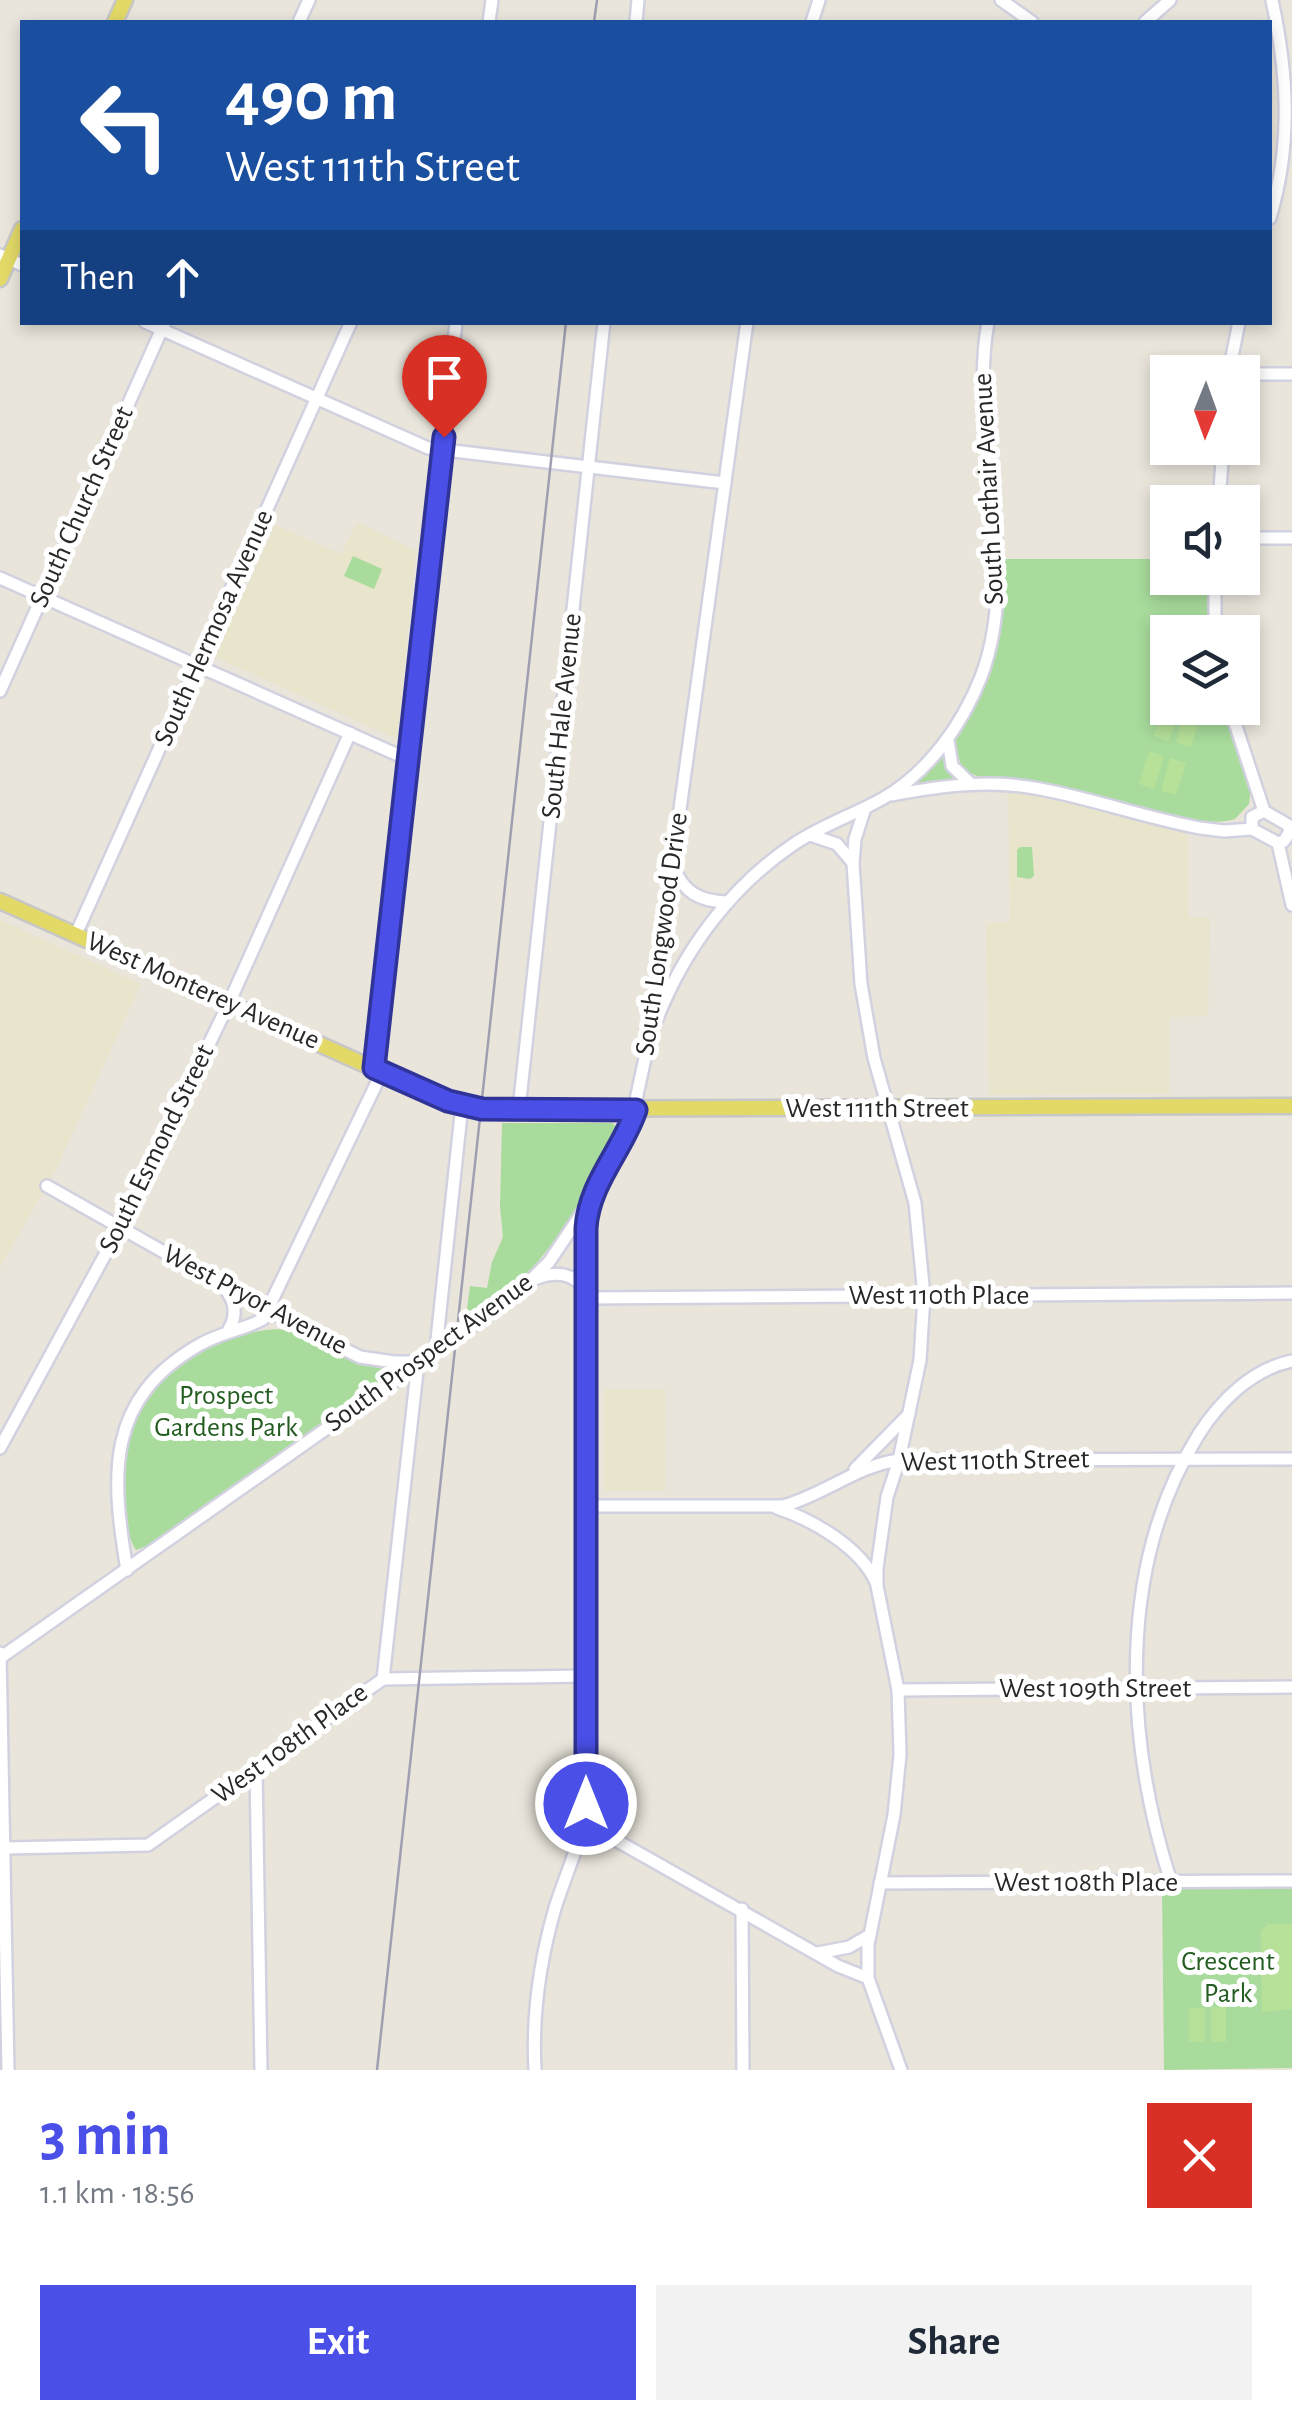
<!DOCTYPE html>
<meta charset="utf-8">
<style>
:root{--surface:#fff;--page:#f2f2f3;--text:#1f2937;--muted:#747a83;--accent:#4a4fe8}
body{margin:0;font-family:"Alegreya Sans",sans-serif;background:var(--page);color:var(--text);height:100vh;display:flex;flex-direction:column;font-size:38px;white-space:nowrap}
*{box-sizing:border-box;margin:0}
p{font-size:32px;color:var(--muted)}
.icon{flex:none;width:55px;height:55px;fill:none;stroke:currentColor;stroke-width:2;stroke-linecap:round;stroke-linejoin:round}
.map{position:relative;height:2070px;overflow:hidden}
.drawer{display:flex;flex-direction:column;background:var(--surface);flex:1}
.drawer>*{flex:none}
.banner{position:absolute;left:20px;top:20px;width:1252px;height:305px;border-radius:0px;box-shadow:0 5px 15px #0003;background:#1a4fa0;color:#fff;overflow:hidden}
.needle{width:65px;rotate:181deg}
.tools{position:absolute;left:1150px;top:355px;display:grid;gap:20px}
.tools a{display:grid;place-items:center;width:110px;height:110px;border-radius:0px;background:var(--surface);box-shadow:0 5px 15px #0003;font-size:50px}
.pin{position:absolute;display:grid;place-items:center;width:85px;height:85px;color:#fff;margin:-102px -42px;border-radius:50% 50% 50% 0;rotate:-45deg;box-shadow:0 0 10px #0007}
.pin .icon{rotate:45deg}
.me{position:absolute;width:110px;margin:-55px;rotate:0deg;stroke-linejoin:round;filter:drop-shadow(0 0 8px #0008)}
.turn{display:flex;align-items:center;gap:35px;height:210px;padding:0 40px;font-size:45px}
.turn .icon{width:130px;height:130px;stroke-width:2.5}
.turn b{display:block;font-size:70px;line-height:85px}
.then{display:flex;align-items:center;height:95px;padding:0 40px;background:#0003;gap:20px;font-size:38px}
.round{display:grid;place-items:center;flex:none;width:105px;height:105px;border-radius:0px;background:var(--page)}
.overview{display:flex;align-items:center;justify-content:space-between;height:170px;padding:0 40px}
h1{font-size:60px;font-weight:700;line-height:75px;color:var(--accent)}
.cta{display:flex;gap:20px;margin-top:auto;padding:20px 40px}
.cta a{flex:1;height:115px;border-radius:0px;background:var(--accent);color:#fff;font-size:40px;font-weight:700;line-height:115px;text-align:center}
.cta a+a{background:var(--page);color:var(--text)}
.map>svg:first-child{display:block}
</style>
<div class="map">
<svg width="1292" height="2070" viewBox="0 0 1292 2070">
<rect width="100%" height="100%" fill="#e9e5db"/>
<g fill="#e9e4cc">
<path d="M357,522L416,551L397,739L215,657L275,525L341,554Z"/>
<path d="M1003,559H1167L1168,578H1207V632H1168V708H1222L1249,781L1246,809L1235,819L1222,822L1188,819V918H1210L1208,1016L1169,1017V1093L989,1095L986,923L1010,922L1008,779L982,778L968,772L958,761L956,738L976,702L994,654L1003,607Z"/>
<path d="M0,920L141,984L57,1167L0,1268Z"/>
<rect x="604" y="1389" width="61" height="101"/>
</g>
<g fill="#a8db9c">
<path d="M353,556L382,569L374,589L344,576Z"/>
<path d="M1003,559H1167L1168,578H1207V632H1168V708H1222L1251,789L1249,804L1235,819C1190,833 1089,788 1037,781C1013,778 982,784 962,768L954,744C961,722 976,703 985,681C1001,641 1003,602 1003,559Z"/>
<path d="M941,755L956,781L910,788L909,786Z"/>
<path d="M1020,847H1032L1034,876L1030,879L1017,877V850Z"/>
<path d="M502,1123H612L618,1128C615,1142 607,1152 601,1164C566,1232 530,1282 465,1325L470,1286L487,1288L492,1262L503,1237L500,1207Z"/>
<path d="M278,1329C318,1336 347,1366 389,1369L392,1375L147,1546L136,1550C127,1537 127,1520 125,1505C110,1410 186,1334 278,1329Z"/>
<path d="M1292,1887V2068L1164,2070L1162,1888Z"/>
</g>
<g fill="#b7e199">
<path d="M1164,703L1168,708H1179L1169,741L1154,736Z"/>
<path d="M1185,710L1201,714L1191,747L1176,742Z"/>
<path d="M1149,751L1164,756L1154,789L1139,784Z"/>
<path d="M1170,758L1186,763L1176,795L1161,791Z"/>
<path d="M1268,1924H1292V2009L1262,2012L1261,1931Z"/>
<path d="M1226,2007V2042H1211V2007Z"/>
<rect x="1189" y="2008" width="16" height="34"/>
</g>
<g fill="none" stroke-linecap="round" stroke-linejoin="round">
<g stroke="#d1d1e0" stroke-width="16">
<g id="minor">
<path d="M1001,0L1032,22"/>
<path d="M299,22L309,0"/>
<path d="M489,22L492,0"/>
<path d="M636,22L638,0"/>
<path d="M812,22L819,0"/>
<path d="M1145,22L1170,0"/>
<path d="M1270,218C1292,144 1288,75 1272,0"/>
<path d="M0,255L22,265"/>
<path d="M145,322L428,448L725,483"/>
<path d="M1229,372L1239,322"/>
<path d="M1242,374H1292"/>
<path d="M1219,502L1223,448"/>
<path d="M1242,538H1292"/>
<path d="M0,578L407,759"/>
<path d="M1215,578V632"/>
<path d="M0,691L165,322"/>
<path d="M1230,708L1264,811"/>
<path d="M948,740L952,766L971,784"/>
<path d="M892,795C940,786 991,779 1040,789C1094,799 1146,818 1200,828L1224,831L1252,829"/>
<path d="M865,808L855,839L853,863L861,984L874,1058L915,1203L924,1296L920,1360L899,1460L887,1497L877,1568V1586L898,1690L900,1755L894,1815L868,1945V1978L901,2070"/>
<path d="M1264,811L1288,825L1290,831L1284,841L1278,843L1252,829V817Z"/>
<path d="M810,835L837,844L853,863"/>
<path d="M1278,843L1292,905"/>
<path d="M673,866C684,893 699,901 727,902"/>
<path d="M76,934L351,322"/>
<path d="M656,1021C684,950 730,887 794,844C821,826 853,815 882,799C928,773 962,725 981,677C1024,563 967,440 988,322"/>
<path d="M375,1068L456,322"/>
<path d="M519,1109L604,322"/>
<path d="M47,1186L268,1311L360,1357L394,1362H418L383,1679"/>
<path d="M537,1278C556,1271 572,1273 586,1289"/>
<path d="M224,1288C236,1300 237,1316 229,1329"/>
<path d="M586,1298L1292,1293"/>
<path d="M436,1349L462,1105"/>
<path d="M0,1448L120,1227L229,1003L350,733"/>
<path d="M855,1469L909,1414"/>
<path d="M587,1506H783C824,1495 856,1466 899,1460L1292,1459"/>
<path d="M777,1508C813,1520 860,1547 876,1582"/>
<path d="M127,1570C111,1475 105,1399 199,1345C221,1332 244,1330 263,1319L382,1072"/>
<path d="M0,1653L8,2070"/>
<path d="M0,1658L515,1296L549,1262L584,1210"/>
<path d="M898,1690L1292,1687"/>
<path d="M256,1769L261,2070"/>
<path d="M584,1822L838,1966L868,1978"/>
<path d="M6,1848L148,1845L383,1679L586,1676"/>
<path d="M1171,1882C1125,1739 1116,1566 1199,1434C1220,1401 1252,1369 1292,1361"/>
<path d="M880,1883L1292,1881"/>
<path d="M742,1909L743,2070"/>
<path d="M818,1953L849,1947L870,1935"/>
<path d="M535,2070C532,2016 540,1960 555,1908C566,1873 582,1841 586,1804L587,1212L590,1198L630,1127L647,1049L747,322"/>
</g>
</g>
<g stroke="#c7c7c7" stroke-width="19">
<g id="major">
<path d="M115,22L125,0"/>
<path d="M0,279L22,229"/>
<path d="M0,901L435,1096L482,1109L1292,1106"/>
</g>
</g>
<use href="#minor" stroke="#fff" stroke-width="11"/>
<use href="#major" stroke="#e2d967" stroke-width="14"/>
<g stroke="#9f9fb1" stroke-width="2.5">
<path d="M594,22L597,0"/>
<path d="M377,2070L566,322"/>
</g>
</g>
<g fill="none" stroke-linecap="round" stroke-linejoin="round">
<g stroke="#303397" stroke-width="25">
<path id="route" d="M444,437L374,1068L448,1101L482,1109L636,1110C622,1151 589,1183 586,1228V1804"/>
</g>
<use href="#route" stroke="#4a4fe8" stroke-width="18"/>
</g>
<g text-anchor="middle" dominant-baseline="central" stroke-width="10" stroke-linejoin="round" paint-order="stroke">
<g font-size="28" fill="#282828" stroke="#fff">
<text transform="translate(989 489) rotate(-93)">South Lothair Avenue</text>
<text transform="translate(82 507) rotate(-66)">South Church Street</text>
<text transform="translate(214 628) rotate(-66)">South Hermosa Avenue</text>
<text transform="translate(562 716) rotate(-84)">South Hale Avenue</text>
<text transform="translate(662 934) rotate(-82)">South Longwood Drive</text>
<text transform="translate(203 991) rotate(24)">West Monterey Avenue</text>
<text x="877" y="1109">West 111th Street</text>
<text transform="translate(157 1149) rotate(-64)">South Esmond Street</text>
<text x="939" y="1296">West 110th Place</text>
<text transform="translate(255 1300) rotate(28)">West Pryor Avenue</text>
<text transform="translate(429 1353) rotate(-36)">South Prospect Avenue</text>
<text transform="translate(995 1461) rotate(-1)">West 110th Street</text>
<text x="1095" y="1689">West 109th Street</text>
<text transform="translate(290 1744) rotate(-36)">West 108th Place</text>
<text x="1086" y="1883">West 108th Place</text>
</g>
<g font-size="28" fill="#235d20" stroke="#fff">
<text x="226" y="1396">Prospect<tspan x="226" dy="32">Gardens Park</tspan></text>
<text x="1228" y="1962">Crescent<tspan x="1228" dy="32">Park</tspan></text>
</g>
</g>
</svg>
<div class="tools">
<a><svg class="needle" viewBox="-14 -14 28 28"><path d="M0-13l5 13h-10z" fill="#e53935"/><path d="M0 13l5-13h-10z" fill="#747a83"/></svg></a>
<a><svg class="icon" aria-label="sound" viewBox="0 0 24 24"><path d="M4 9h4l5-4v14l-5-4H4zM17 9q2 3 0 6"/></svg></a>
<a><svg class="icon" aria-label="layers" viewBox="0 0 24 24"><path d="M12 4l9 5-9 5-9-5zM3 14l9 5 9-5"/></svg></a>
</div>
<div class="pin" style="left:444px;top:437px;background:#d93025"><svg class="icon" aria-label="arrive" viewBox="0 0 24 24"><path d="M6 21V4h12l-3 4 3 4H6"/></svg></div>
<svg class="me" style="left:586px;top:1804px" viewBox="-20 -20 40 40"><circle r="17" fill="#4a4fe8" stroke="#fff" stroke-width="3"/><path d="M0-11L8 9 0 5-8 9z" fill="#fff"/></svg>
<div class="banner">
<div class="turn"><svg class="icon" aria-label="left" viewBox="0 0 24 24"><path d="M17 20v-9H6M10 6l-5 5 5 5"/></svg><div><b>490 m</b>West 111th Street</div></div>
<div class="then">Then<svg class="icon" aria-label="ahead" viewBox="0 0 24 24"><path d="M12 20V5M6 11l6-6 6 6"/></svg></div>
</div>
</div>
<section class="drawer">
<div class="overview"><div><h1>3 min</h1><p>1.1 km · 18:56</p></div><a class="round" style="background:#d93025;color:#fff"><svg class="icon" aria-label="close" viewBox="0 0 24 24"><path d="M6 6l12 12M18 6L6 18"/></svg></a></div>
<div class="cta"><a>Exit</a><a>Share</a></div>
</section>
